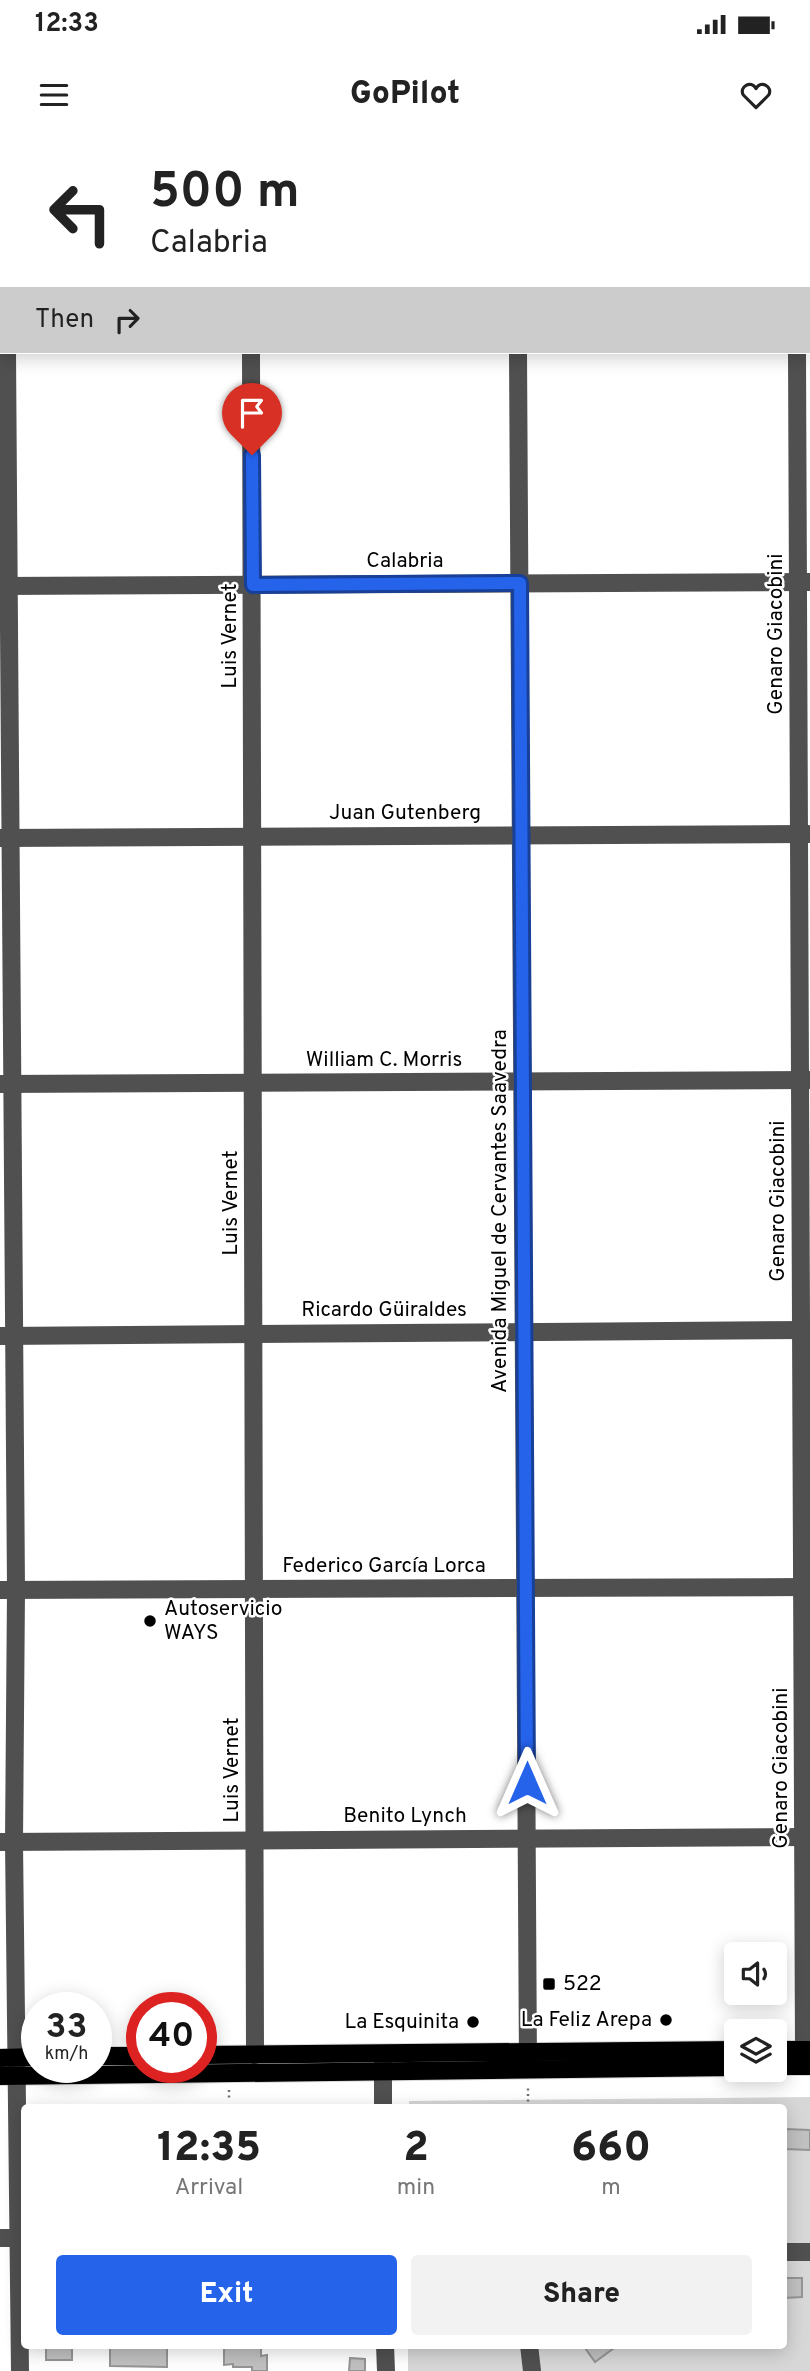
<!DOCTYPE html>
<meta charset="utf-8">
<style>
:root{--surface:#fff;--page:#f2f2f2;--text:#222;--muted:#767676;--accent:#2563eb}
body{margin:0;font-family:Overpass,sans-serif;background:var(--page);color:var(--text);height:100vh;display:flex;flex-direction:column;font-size:26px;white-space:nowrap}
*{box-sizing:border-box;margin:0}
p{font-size:23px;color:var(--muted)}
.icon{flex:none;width:38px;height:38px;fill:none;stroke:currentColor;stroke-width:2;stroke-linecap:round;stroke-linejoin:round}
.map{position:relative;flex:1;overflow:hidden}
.sheet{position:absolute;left:21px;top:1964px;width:766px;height:245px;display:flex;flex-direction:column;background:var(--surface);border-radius:7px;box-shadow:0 4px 18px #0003}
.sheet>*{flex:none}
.guide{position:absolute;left:0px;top:0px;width:810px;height:214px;box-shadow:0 4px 18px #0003;background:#fff;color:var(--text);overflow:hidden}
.controls{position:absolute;left:724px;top:1802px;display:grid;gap:14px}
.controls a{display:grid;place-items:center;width:63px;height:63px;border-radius:7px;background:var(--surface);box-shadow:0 4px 18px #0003;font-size:35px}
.speed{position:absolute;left:21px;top:1852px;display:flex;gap:14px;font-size:35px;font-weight:700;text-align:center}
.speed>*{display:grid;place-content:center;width:91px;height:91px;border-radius:50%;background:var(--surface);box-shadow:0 4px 18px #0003;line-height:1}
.speed small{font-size:18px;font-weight:400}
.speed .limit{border:10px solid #d22;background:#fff;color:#111}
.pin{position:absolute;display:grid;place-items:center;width:60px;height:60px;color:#fff;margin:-72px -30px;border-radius:50% 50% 50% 0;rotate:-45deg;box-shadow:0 0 7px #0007}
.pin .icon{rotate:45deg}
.me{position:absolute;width:77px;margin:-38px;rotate:0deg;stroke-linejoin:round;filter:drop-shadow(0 0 5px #0008)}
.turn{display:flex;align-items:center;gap:24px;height:147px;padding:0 35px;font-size:32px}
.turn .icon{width:91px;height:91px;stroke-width:2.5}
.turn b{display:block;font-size:49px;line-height:60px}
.then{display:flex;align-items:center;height:66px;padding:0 35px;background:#0003;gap:14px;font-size:26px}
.eta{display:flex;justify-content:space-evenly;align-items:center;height:119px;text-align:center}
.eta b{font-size:42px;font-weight:800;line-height:49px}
.cta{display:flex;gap:14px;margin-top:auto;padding:14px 35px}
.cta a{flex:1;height:80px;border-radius:7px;background:var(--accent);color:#fff;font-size:28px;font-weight:800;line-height:80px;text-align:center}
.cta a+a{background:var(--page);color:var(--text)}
.status{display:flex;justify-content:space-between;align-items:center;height:49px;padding:0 35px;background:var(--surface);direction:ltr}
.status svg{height:19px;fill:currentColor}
header{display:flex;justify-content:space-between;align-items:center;height:91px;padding:0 35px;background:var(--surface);font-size:32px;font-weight:800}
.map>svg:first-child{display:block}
</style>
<div class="status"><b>12:33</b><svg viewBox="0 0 49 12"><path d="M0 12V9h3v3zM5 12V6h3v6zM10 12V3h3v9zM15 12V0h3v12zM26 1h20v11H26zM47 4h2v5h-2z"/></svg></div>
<header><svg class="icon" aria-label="menu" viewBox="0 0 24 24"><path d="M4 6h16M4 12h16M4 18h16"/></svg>GoPilot<svg class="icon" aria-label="heart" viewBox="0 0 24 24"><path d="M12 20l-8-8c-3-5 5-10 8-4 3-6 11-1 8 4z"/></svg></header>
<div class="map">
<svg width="810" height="2231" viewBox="0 0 810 2231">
<rect width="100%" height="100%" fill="#fff"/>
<path fill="#d7d7d7" d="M810,1957V2231H408V2205H784V1967H409V1961Z"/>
<g fill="#c0c0c0" stroke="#949494" stroke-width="2">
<path d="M785,1989L810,1990V2010L785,2009Z"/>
<path d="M784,2138H802V2157L784,2158Z"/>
<rect x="46" y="2205" width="26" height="15"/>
<path d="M110,2205H167V2227L110,2226Z"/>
<path d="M224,2205H261V2216L267,2215V2231H252V2227H233V2224L224,2225Z"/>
<path d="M583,2205H618L595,2222Z"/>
<path d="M350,2218L365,2219V2231H349Z"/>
</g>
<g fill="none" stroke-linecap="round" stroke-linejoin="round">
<g stroke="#dbdbdb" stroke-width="20">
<g id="major">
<path d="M775,1910H810"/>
<path d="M201,1915L737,1910"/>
<path d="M96,1916H142"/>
<path d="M0,1918L37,1917"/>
<path d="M775,1926H810"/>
<path d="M0,1936L737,1927"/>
</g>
</g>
<g stroke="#727272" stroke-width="2.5" stroke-dasharray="2 3.5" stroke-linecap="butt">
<path d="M229,1950V1961"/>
<path d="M528,1967V1947"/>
</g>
<g stroke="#505050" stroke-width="18">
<path d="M6,0V2"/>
<path d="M250,0V2"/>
<path d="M517,0V2"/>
<path d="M796,0V2"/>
<path d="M808,184H810"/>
<path d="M0,188H2"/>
<path d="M7,212L16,1450L14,1702L20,2231"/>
<path d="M251,212L255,1915"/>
<path d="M518,212L528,1927"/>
<path d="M797,212L804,1910"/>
<path d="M0,446L810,442"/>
<path d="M0,698L808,694"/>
<path d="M0,944L810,940"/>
<path d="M0,1196L810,1190"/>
<path d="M0,1450L810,1447"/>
<path d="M0,1702L810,1697"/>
<path d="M383,1918V1967"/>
<path d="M0,2098H24"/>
<path d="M784,2112H810"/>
<path d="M385,2205L386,2231"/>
<path d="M529,2205L532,2231"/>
</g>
<use href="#major" stroke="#000" stroke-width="18"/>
</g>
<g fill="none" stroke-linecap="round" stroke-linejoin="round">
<g stroke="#184099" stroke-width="18">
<path id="route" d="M252,315L253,445L520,443L527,1643"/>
</g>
<use href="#route" stroke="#2563eb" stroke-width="12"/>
</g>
<g fill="#000" stroke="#fff" stroke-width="2.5">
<circle cx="150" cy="1481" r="7"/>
<rect x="542" y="1837" width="14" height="14" rx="3.5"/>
<circle cx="666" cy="1880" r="7"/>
<circle cx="473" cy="1882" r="7"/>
</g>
<g text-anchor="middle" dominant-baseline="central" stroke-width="5" stroke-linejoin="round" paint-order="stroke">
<g font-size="21" fill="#000" stroke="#fff">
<text x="405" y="421">Calabria</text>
<text transform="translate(776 494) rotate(-90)">Genaro Giacobini</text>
<text transform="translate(230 496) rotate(-90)">Luis Vernet</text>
<text x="405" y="673">Juan Gutenberg</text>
<text x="384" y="920">William C. Morris</text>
<text transform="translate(778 1061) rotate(-90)">Genaro Giacobini</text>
<text transform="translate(231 1063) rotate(-90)">Luis Vernet</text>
<text transform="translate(500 1071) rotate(-90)">Avenida Miguel de Cervantes Saavedra</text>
<text x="384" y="1170">Ricardo Güiraldes</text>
<text x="384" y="1426">Federico García Lorca</text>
<text transform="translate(781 1628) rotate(-90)">Genaro Giacobini</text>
<text transform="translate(232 1630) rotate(-90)">Luis Vernet</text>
<text x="405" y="1676">Benito Lynch</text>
</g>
<g font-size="21" fill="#000" stroke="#fff" text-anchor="start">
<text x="164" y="1469">Autoservicio<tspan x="164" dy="24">WAYS</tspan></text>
<text x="563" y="1844">522</text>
<text x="652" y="1880" text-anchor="end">La Feliz Arepa</text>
<text x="459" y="1882" text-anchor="end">La Esquinita</text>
</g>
</g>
</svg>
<div class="controls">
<a><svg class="icon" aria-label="sound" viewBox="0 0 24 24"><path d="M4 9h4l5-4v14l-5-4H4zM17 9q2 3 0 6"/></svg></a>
<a><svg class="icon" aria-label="layers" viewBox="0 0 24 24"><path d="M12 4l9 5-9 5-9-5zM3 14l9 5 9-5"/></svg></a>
</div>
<div class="speed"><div>33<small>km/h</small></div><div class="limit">40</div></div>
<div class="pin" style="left:252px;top:315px;background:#d93025"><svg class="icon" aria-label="arrive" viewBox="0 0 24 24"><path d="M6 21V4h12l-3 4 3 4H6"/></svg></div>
<svg class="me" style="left:527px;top:1643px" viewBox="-20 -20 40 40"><path d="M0-17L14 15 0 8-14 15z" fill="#2563eb" stroke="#fff" stroke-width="4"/></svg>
<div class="guide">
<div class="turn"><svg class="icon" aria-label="left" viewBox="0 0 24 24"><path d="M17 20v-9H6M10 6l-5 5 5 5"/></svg><div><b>500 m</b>Calabria</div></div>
<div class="then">Then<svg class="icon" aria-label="right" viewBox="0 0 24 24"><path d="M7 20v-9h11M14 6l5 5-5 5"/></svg></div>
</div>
<section class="sheet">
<div class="eta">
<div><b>12:35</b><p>Arrival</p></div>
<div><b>2</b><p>min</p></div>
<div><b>660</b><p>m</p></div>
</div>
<div class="cta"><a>Exit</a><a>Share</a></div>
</section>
</div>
